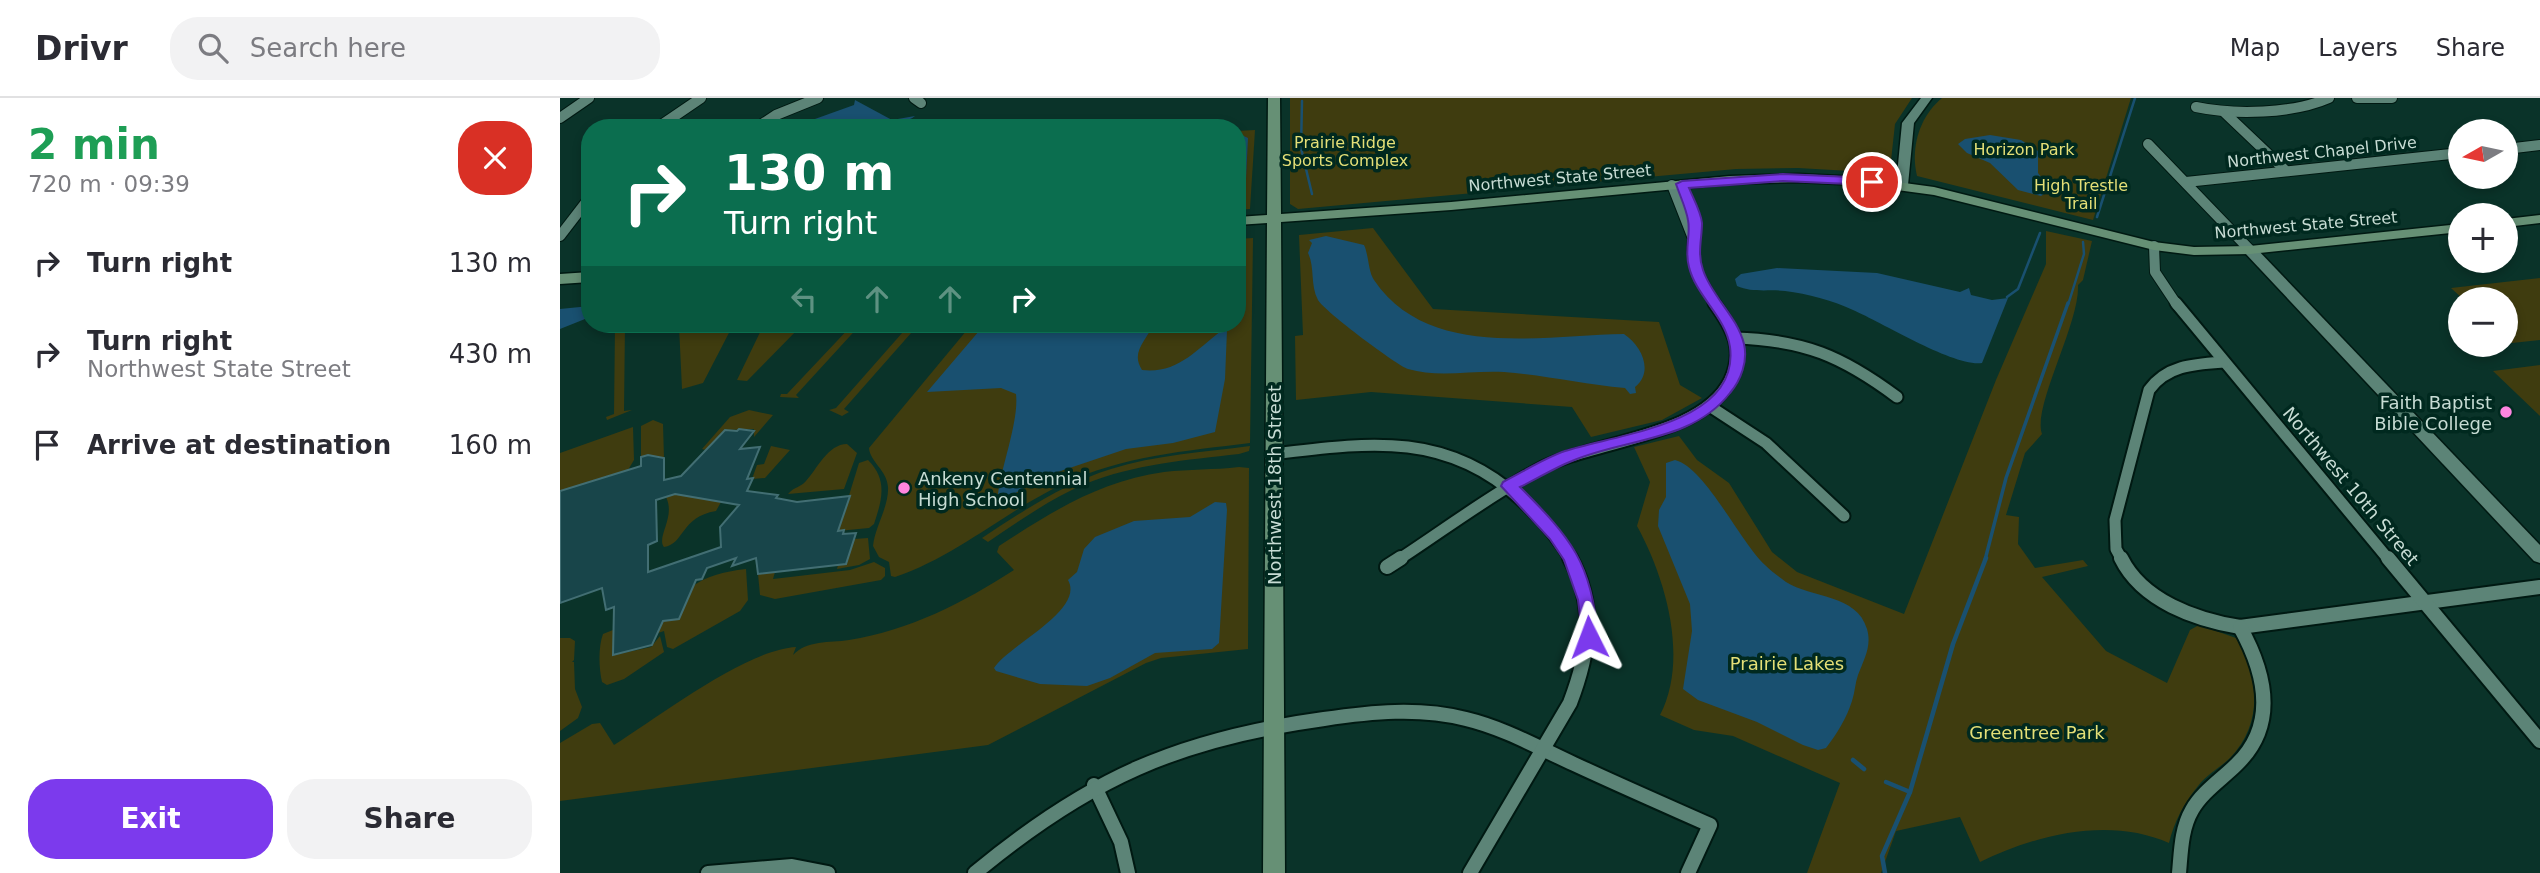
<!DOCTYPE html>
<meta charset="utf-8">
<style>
:root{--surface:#fff;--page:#f2f2f3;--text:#2b2b33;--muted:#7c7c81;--line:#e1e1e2;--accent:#7c3aed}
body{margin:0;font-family:"DejaVu Sans",sans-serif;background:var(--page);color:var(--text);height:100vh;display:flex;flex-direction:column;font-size:26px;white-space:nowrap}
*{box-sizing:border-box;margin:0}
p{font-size:23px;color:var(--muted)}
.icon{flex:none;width:38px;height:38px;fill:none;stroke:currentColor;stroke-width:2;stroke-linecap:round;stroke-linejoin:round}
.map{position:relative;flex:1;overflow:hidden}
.panel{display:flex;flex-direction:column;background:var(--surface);width:560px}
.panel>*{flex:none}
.hud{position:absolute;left:21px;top:21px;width:665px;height:214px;border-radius:28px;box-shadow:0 4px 10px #0003;background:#0b6e4f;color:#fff;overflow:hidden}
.needle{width:46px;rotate:261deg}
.buttons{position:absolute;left:1888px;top:21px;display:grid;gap:14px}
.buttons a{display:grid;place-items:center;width:70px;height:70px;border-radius:50%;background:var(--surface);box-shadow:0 4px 10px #0003;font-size:35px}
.pin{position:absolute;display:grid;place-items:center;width:60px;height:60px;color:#fff;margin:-30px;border:4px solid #fff;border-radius:50%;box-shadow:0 2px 7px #0007}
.me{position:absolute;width:77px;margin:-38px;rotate:357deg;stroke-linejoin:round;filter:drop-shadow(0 0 5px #0008)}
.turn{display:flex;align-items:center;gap:24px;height:147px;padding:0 28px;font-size:32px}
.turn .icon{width:91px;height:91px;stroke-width:2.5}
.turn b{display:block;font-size:49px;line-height:60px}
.lanes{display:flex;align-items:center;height:66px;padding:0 28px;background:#0003;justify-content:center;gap:35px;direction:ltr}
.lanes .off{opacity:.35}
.round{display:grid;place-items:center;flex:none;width:74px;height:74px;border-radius:28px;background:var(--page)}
.overview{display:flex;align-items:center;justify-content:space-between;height:119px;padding:0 28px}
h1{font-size:42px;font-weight:800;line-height:52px;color:#1e9e55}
.action{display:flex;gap:14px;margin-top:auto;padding:14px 28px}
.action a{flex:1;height:80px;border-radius:28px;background:var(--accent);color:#fff;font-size:28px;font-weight:800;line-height:80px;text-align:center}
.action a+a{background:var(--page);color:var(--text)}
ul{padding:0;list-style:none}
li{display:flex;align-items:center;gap:21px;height:91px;padding:0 28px}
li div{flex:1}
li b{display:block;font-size:26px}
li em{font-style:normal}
header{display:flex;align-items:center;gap:42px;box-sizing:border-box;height:98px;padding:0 35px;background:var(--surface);border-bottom:2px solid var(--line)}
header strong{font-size:33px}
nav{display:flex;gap:38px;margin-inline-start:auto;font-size:24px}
.search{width:490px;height:63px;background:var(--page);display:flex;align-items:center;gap:18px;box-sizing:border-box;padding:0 24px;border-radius:28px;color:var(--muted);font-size:26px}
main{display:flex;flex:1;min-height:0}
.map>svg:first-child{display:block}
</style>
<header>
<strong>Drivr</strong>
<div class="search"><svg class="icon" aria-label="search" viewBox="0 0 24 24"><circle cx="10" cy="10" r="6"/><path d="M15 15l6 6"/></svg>Search here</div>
<nav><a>Map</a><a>Layers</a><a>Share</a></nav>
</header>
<main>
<section class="panel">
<div class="overview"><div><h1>2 min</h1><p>720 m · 09:39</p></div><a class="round" style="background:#d93025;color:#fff"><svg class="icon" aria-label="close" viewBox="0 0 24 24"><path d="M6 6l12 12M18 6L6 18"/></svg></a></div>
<ul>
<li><svg class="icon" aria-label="right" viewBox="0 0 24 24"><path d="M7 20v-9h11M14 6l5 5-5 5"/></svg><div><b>Turn right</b></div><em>130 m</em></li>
<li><svg class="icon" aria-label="right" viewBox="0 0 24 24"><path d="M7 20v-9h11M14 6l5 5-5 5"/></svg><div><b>Turn right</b><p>Northwest State Street</p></div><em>430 m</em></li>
<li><svg class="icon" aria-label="arrive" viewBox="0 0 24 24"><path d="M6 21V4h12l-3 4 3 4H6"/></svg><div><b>Arrive at destination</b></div><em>160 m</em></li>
</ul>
<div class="action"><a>Exit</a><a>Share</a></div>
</section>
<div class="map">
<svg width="1980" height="775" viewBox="0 0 1980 775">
<rect width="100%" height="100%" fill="#0a3329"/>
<g fill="#3f3c0f">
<path d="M730,0H1352L1335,26L1330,72L1325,75L1238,70L1176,71L738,111L730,106Z"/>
<path d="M1382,0H1571L1533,122L1357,78C1350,49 1360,18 1382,0Z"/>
<path d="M695,32L690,111L677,112V33Z"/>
<path d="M813,130L873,211L1099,224L1120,287L1142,300L1102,322L1031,339L1012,309L811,294L736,302L735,238L743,237L739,137Z"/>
<path d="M1486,133L1532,143L1523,182L1518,187C1520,225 1472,309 1482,336L1465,355L1446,417L1459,419L1458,446L1475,470L1523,462L1528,468L1482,479L1546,553L1607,585L1630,532L1639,527L1676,540C1700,578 1703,626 1670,660C1660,670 1647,676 1638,688C1624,705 1614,724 1609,745C1549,718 1475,737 1420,764L1400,719L1336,733L1321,775H1247L1280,685L1173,638L1134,632L1100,617C1129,561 1106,481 1077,428L1090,384L1074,349L1119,338L1137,362L1169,385L1212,454L1237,474L1344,516L1436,282L1486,166Z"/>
<path d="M693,140L690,345C626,353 562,358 503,386C444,414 397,458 335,479L331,478L329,464L319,459L313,448C315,428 329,409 328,389C327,372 310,364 309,350L412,226H677V141Z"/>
<path d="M1980,180V242L1952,245L1946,240V201H1903L1891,190Z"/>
<path d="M49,226H65L64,313L72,312L47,322L46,319L54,316L55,228L47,229Z"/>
<path d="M113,226L172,229L143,285L122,291L119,228L112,229Z"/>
<path d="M204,226H243L187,283L177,282Z"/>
<path d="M293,226H301L236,297L239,300L220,299L221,296H227Z"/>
<path d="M350,226H359L284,311L289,314L282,318L269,312L276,310Z"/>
<path d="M1980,267V318L1933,273Z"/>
<path d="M189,312L213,317L194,339V331L166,332L146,352L142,351L170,319Z"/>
<path d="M93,322L103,326L104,360L81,359V328Z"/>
<path d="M73,329L74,362L68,372L0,393V355Z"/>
<path d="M287,346L297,355L284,391L228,396C235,388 240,390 246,383C257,371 268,346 287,346Z"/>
<path d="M211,348L230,352L205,380L192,381L197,367L204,366Z"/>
<path d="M690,348L689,353L679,356C627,362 574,366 525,386C490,401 459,423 428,444L422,440C463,413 503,386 551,371C595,357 644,354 690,348Z"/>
<path d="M308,362C328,382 322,402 314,426L309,430L278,433L299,365Z"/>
<path d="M679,369L689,370L688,551L601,560L586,565L428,647L0,703V645L32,626L40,625L54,647C99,619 185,552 236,549L233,557C247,542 269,545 289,542C350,532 403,505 454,472L437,454L439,448C493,413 540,383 604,374C629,371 654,372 679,369Z"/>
<path d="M115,396L161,404L156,413C120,419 125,446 104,449C96,439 116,419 106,399Z"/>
<path d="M308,440L310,461L299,467L277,471L278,467L286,465L294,441Z"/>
<path d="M314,464L325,470V478L321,482L215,501L200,497L198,476L215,474L213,481L290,472Z"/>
<path d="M186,471L188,502L180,513L113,551L107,549L104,533L98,535C118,491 140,476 186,471Z"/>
<path d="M53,532L54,557L91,549L100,538L104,554L64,581L47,587L42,584C39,571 38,549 43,536Z"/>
<path d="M0,540H10L15,543L14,562L12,564H14L15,591L22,609L18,620L0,633Z"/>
</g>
<g fill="#195070">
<path d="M295,2L332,22L355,18C340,32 241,30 216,30L241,26L294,7Z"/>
<path d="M677,35L688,40L686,81L677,106Z"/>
<path d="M1430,37L1461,42L1478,53V75L1488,88V93L1481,98L1458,92L1430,65L1407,55L1398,46L1405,41Z"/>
<path d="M766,138L804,147C809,158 808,173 814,182C868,262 982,237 1064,236C1082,248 1094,274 1075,289L1076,295L1070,296L1065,290C1023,286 984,277 944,274C913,272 878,280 848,271C838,268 765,214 758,202C750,187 755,169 748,155L752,145L749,142Z"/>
<path d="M1217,170L1317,175L1400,194L1409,190L1411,197L1432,202L1448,200L1422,265C1394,269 1323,225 1293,212C1272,202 1248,196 1225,193C1209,191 1192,195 1177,188L1175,181L1181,176Z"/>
<path d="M30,208V219L0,231V211Z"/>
<path d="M425,226H593C587,243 570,253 582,272C617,276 635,253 661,233L667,232L665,281L655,334L613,345L566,351L480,380L444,402L438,396C442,366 459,323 456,296L441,290L367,294Z"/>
<path d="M1115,362C1145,369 1180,444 1205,467C1211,473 1219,479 1226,484C1251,500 1297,496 1307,531C1312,548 1304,561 1298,577C1295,585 1295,594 1292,603C1287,619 1277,636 1266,650L1258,652L1243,647L1197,624L1138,602L1123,591L1132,533L1130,506L1098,428L1099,412L1106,399V365Z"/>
<path d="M655,404L666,405L667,412L659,545L652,551L595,555L550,580L527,588L480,586L436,573L434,570C450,546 525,512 508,482L517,474L524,451L535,439L574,423L630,419Z"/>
</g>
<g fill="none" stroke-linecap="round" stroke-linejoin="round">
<g stroke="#195070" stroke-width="2.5">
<path d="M742,3L741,50L752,96"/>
<path d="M1537,119L1575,0"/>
<path d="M1447,199L1458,191L1480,135"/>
<path d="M1508,207L1524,156L1523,144"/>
</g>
<path stroke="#195070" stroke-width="3.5" d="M1425,462L1446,380L1508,205"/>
<g stroke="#195070" stroke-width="4.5">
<path d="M1293,662L1304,671"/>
<path d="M1326,684L1350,694"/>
<path d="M1325,775L1322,758L1350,694L1393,546L1426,460"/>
</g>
</g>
<path fill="#18454a" stroke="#426e73" stroke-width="2" fill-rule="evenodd" d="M179,331L194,333L180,351L200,349L187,381L193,380L187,393L218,397L216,400L237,404L290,398L278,433L284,432L283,436L296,435L286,466L198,476L196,460L172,468L176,460L147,470L142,481L136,482L119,521L103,523L92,547L53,557L54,509L46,512L42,490L0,505V393L81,368V359L88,357L104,360V382L121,378L165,332L177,333ZM115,396L179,407L160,429L161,449L88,474V447L97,443L96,402Z"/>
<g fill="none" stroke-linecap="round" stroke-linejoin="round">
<g stroke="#001912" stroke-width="12">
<g id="minor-far2">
<path d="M354,0L361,5"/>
<path d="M1797,0H1832"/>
<path d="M1636,9C1674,17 1733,16 1769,0"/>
<path d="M1665,15L1726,73"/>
<path d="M0,20L29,0"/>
<path d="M97,30L141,0"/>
<path d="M196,30L216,17L258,0"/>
<path d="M1588,46L1690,152"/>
<path d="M1946,51L1980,47"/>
<path d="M1626,84L1900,55"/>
<path d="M1112,87L1132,138"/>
<path d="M1122,87L1135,123L1132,151L1136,171L1155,207"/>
<path d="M0,138L30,99"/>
<path d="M1594,148L1595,174L1617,207"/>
</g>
</g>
<g stroke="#001912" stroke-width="15">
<g id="minor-far1">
<path d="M1616,205L1829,462"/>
<path d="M1175,240C1244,242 1282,258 1337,299"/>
<path d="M1151,309L1206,345L1284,418"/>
<path d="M713,356C805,345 885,332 960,401C979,418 998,439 1011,462"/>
<path d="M838,462C884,432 929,398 977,372C1032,342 1142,340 1170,282C1184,252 1173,231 1154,205"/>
<path d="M1562,462L1556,451L1555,422L1589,292C1607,267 1635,266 1664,264"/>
</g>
</g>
<g stroke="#001912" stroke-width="18">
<g id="minor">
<path d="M1561,460C1582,503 1636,522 1680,529L1980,489"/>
<path d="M1828,460L1980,643"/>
<path d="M827,469L841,460"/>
<path d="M534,687L561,744L568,775"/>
<path d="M148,775L232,768L268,775"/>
<path d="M415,775C528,681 618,641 764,621C811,614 859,609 906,621C944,630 979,650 1014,666C1059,687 1105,707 1150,727L1128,775"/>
<path d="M910,775L1010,605C1029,555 1037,509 1010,460"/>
<path d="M1619,775C1621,754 1621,731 1632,712C1642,694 1662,681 1677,666C1718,626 1705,574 1680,529"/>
</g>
</g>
<g stroke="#001912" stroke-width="3">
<g id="tertiary">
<path d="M1361,0H1372L1354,25L1348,87L1342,91L1336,87L1342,25Z"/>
<path d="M1690,148L1695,149L1980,447V465L1974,463L1685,155V149Z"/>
</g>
</g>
<g stroke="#001912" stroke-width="3">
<g id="secondary">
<path d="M708,0H720L721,116L891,104L1170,78L1238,76L1300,79L1374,89L1594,144L1634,149L1690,148L1900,126V134L1690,156L1634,157L1594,152L1374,97L1300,87L1238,84L1170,86L891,112L721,124L725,775H703L707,125L677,127V119L707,117Z"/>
<path d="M1980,117V125L1946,129V121Z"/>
<path d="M30,174V184L0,186V176Z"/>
</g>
</g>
<use href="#minor-far2" stroke="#5c8477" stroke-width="10"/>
<use href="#minor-far1" stroke="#5c8477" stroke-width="11"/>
<use href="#minor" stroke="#5c8477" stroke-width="14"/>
<use href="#tertiary" fill="#5c8477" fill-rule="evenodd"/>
<use href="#secondary" fill="#669075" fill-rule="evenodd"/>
</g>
<path fill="#7c3aed" stroke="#51269a" stroke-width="2" d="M1223,76L1312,80L1318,84L1312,87L1223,83L1129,90C1133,100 1141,114 1142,125C1142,141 1137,155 1143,172C1152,199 1177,218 1184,246C1188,263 1181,282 1170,295C1132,344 1066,340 1012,363C994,370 977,381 960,389C1011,440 1032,465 1038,539L1035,544H1023L1018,502L1004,462L990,441L941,388L943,384C963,374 984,360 1005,353C1056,336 1180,326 1170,249C1166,219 1136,198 1129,169C1124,152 1131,137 1128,122C1126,110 1120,98 1116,86L1122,83Z"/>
<g fill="#fe85e0" stroke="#00291f" stroke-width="2.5">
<circle cx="1946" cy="314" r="7"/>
<circle cx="344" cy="390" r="7"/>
</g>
<g text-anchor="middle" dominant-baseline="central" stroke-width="7" stroke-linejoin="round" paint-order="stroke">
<g font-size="16" fill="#e4df77" stroke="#00291f">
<text x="785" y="44">Prairie Ridge<tspan x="785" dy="18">Sports Complex</tspan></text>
<text x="1464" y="51">Horizon Park</text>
<text x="1521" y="87">High Trestle<tspan x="1521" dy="18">Trail</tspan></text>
</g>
<g font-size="16" fill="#c7dcd4" stroke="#00291f">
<text transform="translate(1762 54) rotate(-6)">Northwest Chapel Drive</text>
<text transform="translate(1000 80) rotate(-5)">Northwest State Street</text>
<text transform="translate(1746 127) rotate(-5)">Northwest State Street</text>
</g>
<g font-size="18" fill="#c7dcd4" stroke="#00291f" text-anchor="end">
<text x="1932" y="304">Faith Baptist<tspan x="1932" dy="21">Bible College</tspan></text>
<text x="358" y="380" text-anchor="start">Ankeny Centennial<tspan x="358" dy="21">High School</tspan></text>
</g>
<g font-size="18" fill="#c7dcd4" stroke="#00291f">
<text transform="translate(714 387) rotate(-90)">Northwest 18th Street</text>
<text transform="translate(1791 388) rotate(50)">Northwest 10th Street</text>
</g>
<g font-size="18" fill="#e4df77" stroke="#00291f">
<text x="1227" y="565">Prairie Lakes</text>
<text x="1477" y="634">Greentree Park</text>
</g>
</g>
</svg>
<div class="buttons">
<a><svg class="needle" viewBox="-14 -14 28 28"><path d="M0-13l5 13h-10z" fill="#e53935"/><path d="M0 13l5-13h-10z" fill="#7c7c81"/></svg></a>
<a>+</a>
<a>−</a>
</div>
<div class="pin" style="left:1312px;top:84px;background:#d93025"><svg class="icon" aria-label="arrive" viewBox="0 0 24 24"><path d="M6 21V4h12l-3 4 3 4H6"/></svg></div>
<svg class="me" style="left:1029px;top:539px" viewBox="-20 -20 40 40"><path d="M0-17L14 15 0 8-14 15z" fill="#7c3aed" stroke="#fff" stroke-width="4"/></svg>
<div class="hud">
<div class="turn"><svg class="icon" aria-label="right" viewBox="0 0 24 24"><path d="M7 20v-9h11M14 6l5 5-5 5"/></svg><div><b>130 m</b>Turn right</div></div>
<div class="lanes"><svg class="icon off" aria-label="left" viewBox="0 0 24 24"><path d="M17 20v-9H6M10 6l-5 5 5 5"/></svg><svg class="icon off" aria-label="ahead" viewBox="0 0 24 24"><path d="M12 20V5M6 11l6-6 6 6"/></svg><svg class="icon off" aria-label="ahead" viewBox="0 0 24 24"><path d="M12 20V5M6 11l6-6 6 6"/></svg><svg class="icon" aria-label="right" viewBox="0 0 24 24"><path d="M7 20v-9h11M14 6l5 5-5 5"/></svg></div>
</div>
</div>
</main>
